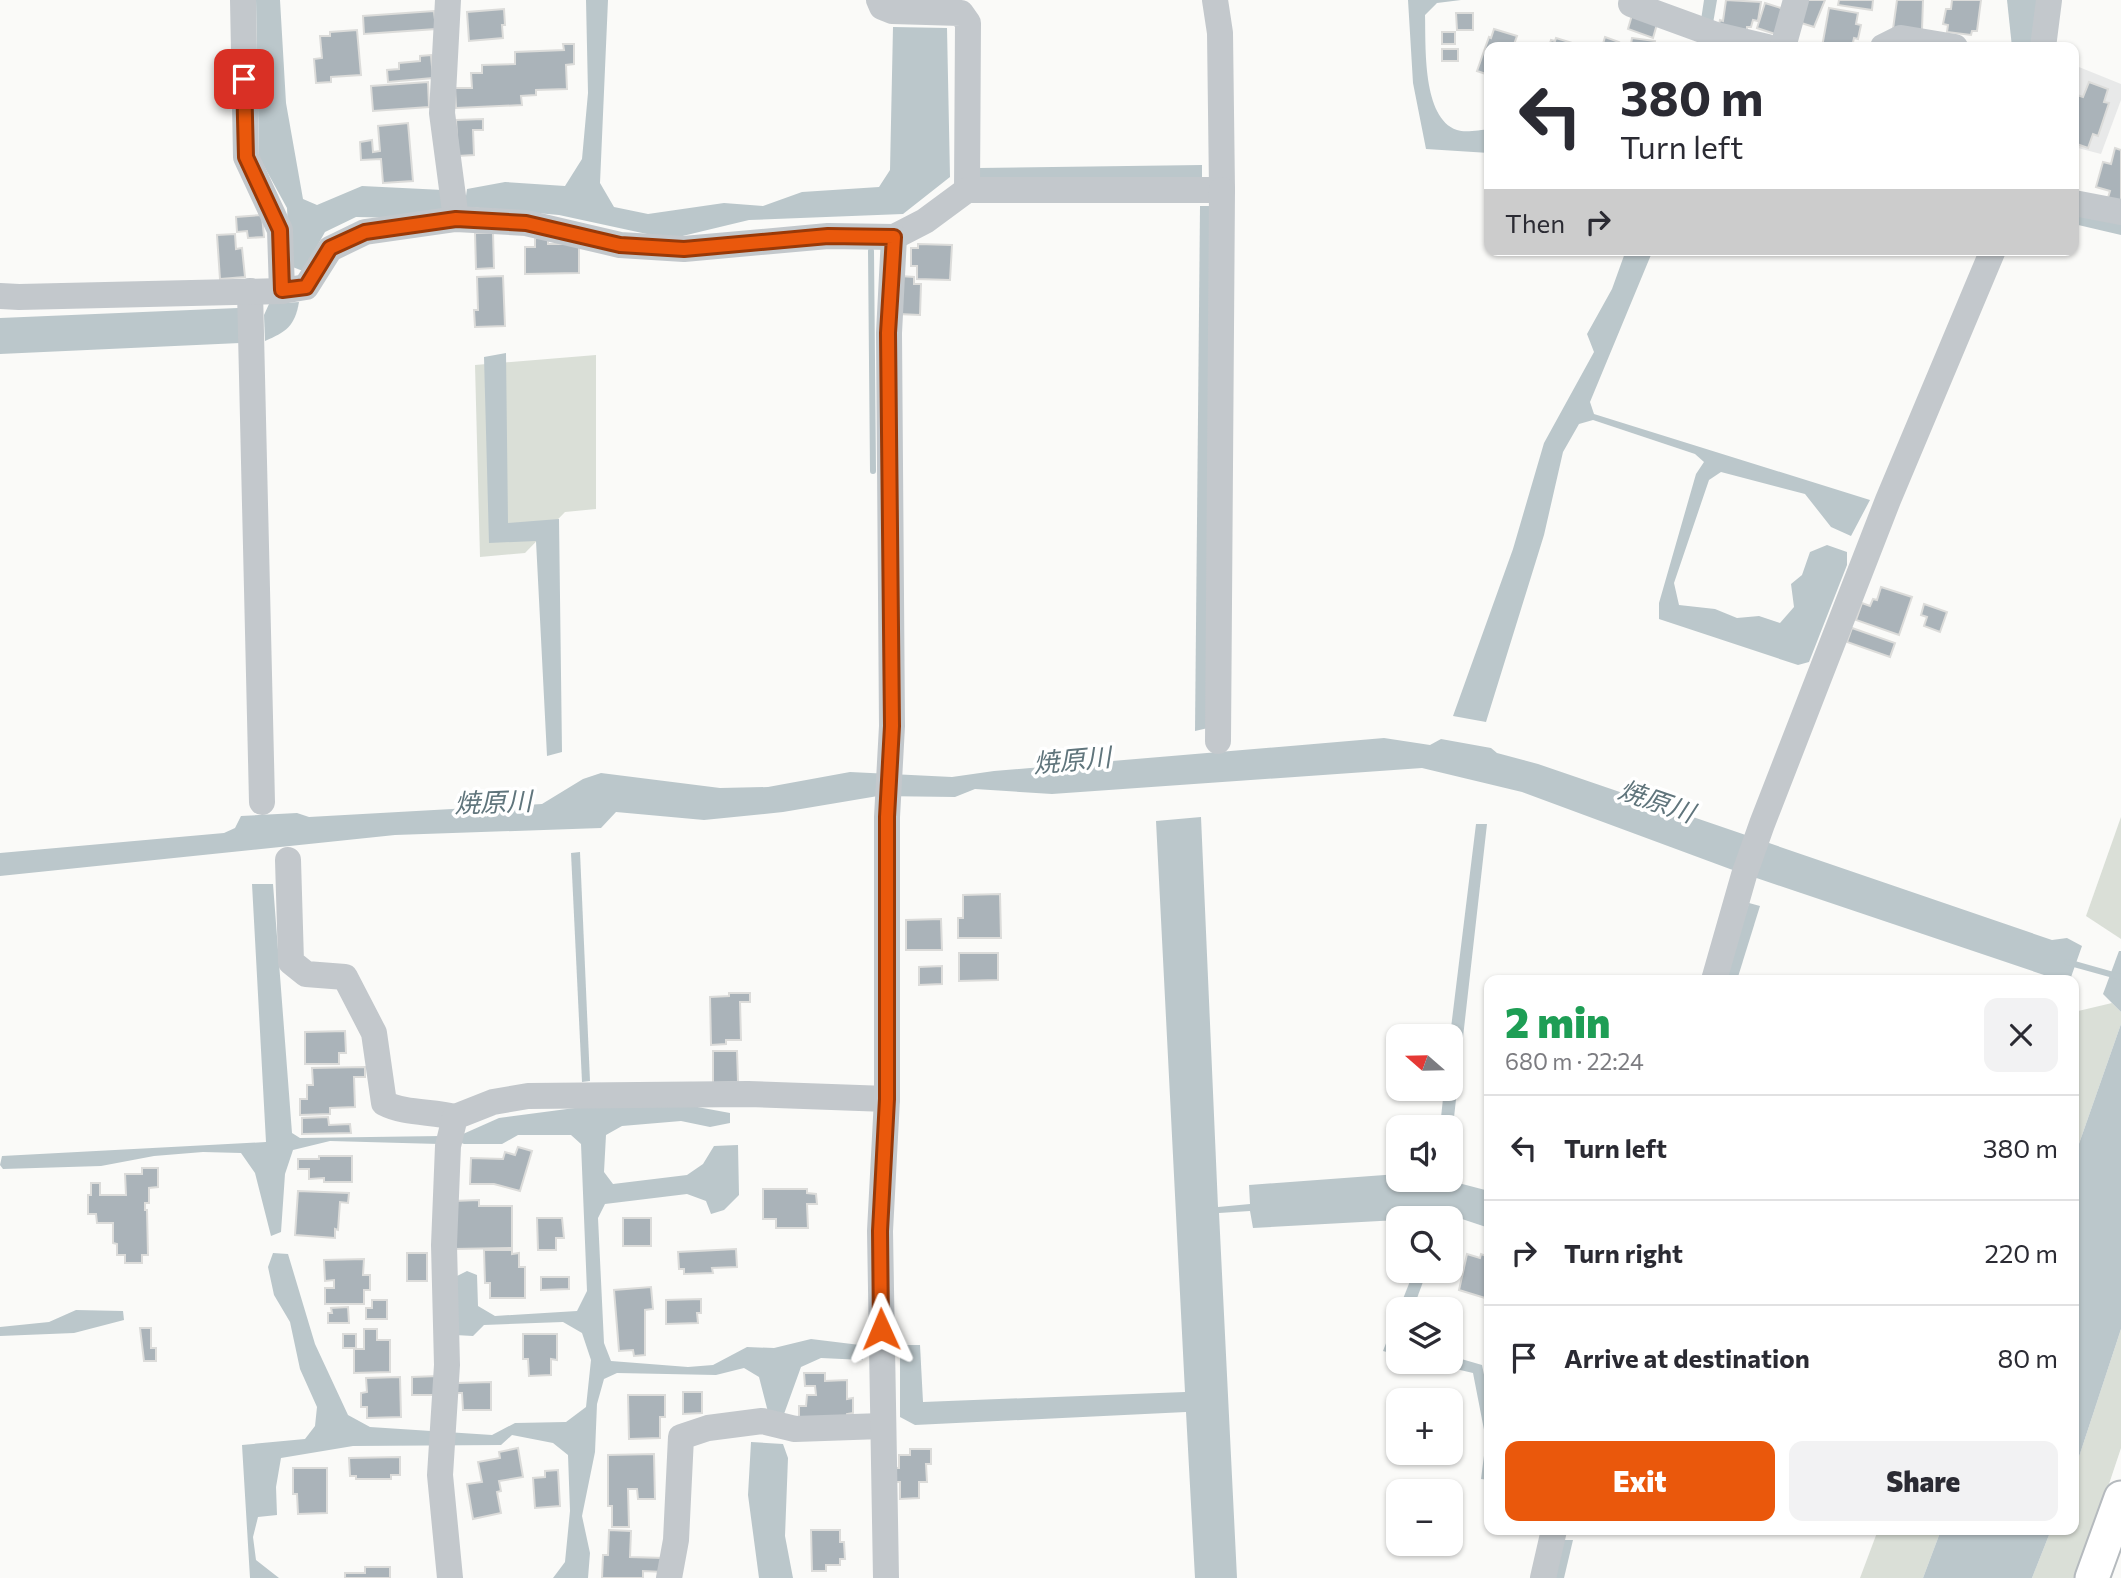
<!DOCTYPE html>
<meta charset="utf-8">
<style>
:root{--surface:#fff;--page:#f2f2f3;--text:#2b2b33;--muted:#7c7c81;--line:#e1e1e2;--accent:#ea580c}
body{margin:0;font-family:Commissioner,"Noto Sans JP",sans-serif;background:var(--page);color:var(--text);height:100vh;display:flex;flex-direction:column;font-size:26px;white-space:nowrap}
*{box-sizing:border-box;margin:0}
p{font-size:23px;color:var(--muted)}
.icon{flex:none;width:38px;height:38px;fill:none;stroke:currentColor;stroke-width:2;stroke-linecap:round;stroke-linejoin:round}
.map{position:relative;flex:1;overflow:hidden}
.side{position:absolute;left:1484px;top:975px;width:595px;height:560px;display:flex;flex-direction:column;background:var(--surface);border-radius:14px;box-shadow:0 2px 5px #0004}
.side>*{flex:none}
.banner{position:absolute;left:1484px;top:42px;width:595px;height:214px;border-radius:14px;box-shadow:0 2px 5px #0004;background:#fff;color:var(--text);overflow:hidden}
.needle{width:46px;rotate:290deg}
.buttons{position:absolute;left:1386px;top:1024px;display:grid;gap:14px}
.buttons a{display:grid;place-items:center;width:77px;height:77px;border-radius:14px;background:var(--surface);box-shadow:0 2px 5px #0004;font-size:35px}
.pin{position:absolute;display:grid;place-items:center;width:60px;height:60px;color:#fff;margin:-30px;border-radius:14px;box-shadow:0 4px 10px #0006}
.me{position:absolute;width:77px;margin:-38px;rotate:359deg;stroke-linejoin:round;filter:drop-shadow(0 0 5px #0008)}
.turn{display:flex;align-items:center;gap:24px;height:147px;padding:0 21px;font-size:32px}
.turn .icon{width:91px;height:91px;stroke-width:2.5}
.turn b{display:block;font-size:49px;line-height:60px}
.then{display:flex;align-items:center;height:66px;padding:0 21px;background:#0003;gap:14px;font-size:26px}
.round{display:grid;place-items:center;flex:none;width:74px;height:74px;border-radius:14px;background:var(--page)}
.headline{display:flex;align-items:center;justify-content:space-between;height:119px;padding:0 21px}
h1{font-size:42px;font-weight:800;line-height:52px;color:#1e9e55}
.primary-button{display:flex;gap:14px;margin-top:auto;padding:14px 21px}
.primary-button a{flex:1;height:80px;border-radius:14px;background:var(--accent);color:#fff;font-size:28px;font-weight:800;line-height:80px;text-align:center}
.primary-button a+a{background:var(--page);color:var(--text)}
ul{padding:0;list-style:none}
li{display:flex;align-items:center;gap:21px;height:105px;padding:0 21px;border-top:2px solid var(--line)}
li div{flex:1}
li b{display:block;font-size:26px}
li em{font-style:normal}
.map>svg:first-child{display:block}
</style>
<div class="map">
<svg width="2121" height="1578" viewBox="0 0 2121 1578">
<rect width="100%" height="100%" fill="#fafaf8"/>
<path fill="#e8e9e9" d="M2074,65L2121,84V100L2101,154L2074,147Z"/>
<g fill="#dadfd7">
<path d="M596,355V509L565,512L525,553L480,557L475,365Z"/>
<path d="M2121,817V939L2086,916Z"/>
<path d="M2112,1003L2121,1012V1024L2074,1158V1012Z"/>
<path d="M2121,1329V1448L2086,1553L2075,1578H2032L2051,1530H2074V1472Z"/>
<path d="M1878,1530H1941L1923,1578H1860Z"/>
</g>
<g fill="#bbc7cb">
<path d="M256,0H280L286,103L303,199L317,205L362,186L443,190L466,196L467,189L505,182L565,186L582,159L588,93L586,0H608L600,183L614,207L648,214L724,203L763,206L802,192L879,187L890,170L893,27L947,28L950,177L903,214L749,220L670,239L559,215L469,207L406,218L356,217L325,232L303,271L290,266L287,208L259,157Z"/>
<path d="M1408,0H1461L1437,3L1425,15C1426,46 1422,118 1457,130C1465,133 1480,130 1489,129V153L1426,149L1413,83Z"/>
<path d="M1704,0H1717L1709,47H1695L1698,40Z"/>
<path d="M2007,0H2040L2034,47H2012Z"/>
<path d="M1202,165V178L979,179L978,168Z"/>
<path d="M1200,206H1216L1208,728L1195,731Z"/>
<path d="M2074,209L2121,219V235L2074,224Z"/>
<path d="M1626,250H1653L1590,402L1594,414L1870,500L1851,536L1831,527L1805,494L1721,472L1709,480L1674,583L1679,605L1715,609L1737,618L1759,616L1780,623L1794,607L1791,584L1802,575L1810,552L1827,545L1847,552V565L1809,662L1798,665L1659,619V603L1696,474L1704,462L1695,454L1593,420L1579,424L1563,452L1544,535L1486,722L1453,716L1513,549L1544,443L1594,352L1587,334L1612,289Z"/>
<path d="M299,302C295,326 286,332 265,341L264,315L269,304Z"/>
<path d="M238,308L240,343L0,354V318Z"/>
<path d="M506,353L508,523L559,519L562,752L547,756L536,541L489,543L484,357Z"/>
<path d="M1384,738L1430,745L1441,739L1491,748L1497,753L1538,764L2052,940L2067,938L2082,946L2070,980H2047L2044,975L1730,869L1522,792L1422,768L1052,794L975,789L955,797L878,796L783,812L704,820L616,812L601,828L395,835L0,876V853L224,833L235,828L241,816L297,813L309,817L542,804L583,779L601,773L720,788L768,787L850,772L952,777L994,771Z"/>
<path d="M1201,817L1218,1207L1250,1204L1249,1185L1398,1174V1180H1447L1489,1191V1228L1459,1218L1451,1229V1218H1398V1220L1253,1228L1250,1211L1219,1213L1237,1578H1195L1186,1412L915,1425L900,1417V1345H920L923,1402L1185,1392L1156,821Z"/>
<path d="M1476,824H1487L1451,1144V1127H1440L1444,1089L1451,1088L1450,1036Z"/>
<path d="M580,852L590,1081L582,1082L571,853Z"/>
<path d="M252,884H273L292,1133L300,1138L441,1136L463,1134L499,1118L590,1106H692L730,1113V1123L710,1127L681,1121L622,1126L606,1135L604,1172L613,1184L687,1175L703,1164L714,1146L738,1145L739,1195L724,1210L711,1214L706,1201L687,1194L605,1204L598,1218L604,1343L611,1361L688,1367L713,1365L747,1347L774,1348L811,1339L860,1345L863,1360L821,1358L801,1367L784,1414L768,1412L759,1377L744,1368L716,1375L617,1373L604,1379L597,1404L595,1452L582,1516L590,1553L588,1578H553L565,1562L570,1511L568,1455L553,1443L512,1435L501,1445L353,1446L281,1458L276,1487L277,1515L258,1517L253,1537L256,1560L279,1578H250L242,1445L305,1439L315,1426L317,1407L300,1369L290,1322L274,1295L268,1267L273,1253L288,1254L315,1344L348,1415L370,1427L492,1435L515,1423L566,1422L586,1407L591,1360L582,1333L563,1322L484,1325L473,1336L455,1335L457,1276L467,1271L477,1275L478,1306L495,1316L577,1311L587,1291L581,1144L571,1135H518L502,1144H464L456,1141L439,1144L330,1141L293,1150L285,1174L281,1232L271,1236L255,1173L241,1153L203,1152L154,1156L101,1166L3,1169L0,1165L2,1156L266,1142Z"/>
<path d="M1749,903L1760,906L1737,980H1725Z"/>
<path d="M2119,951H2121V1012L2103,994Z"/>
<path d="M2121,1024V1329L2074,1472V1158Z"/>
<path d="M1414,1271H1427L1413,1309H1399Z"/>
<path d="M76,1310L123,1311L124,1320L74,1333L0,1336V1327L49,1322Z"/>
<path d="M1398,1312V1355L1383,1351Z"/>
<path d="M1451,1356L1482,1365L1489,1399V1480L1481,1479L1486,1440L1473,1373L1426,1362H1451Z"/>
<path d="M751,1442L783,1444L788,1458L785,1536L793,1578H759L748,1495Z"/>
<path d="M1941,1530H2051L2032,1578H1923Z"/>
<path d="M1563,1540H1573L1564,1578H1554Z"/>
</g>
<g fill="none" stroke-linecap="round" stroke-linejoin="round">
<g stroke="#bbc7cb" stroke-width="6">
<path d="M871,251L873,471"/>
<path d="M2067,962L2121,977"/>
</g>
</g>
<g fill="#aab3b9" stroke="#dcdcda" stroke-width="2">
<path d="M1726,0L1761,2L1758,21L1753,20L1751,27H1747V30L1718,28L1720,20L1723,21Z"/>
<path d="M1802,0H1825L1814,27L1795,21Z"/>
<path d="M1839,0H1873L1872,10L1838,5Z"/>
<path d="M1897,0H1923L1922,30L1893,29Z"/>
<path d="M1952,0H1981L1977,31H1972L1971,35L1947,32L1948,25L1943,24L1946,9H1951Z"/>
<path d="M1765,3L1787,10L1778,35L1757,28Z"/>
<path d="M1829,8L1858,13L1856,24L1861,25L1858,39L1854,38L1852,47H1822Z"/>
<path d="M504,9L505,25H502L503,38L469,41L467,12Z"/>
<path d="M434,11L436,29L364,34L363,16Z"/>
<path d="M1456,13H1473V30H1457Z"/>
<path d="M1632,15L1657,24L1653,38L1628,29Z"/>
<path d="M1494,29L1517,36L1513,47H1489V75L1477,71L1489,37L1491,38Z"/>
<path d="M357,30L361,75L331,77V82L316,83L314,59L322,58L320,36H330V32Z"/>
<rect x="1442" y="32" width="13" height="12"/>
<path d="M1605,37L1619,42L1617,47H1602Z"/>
<path d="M1556,38L1579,45L1578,47H1549L1551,40L1555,41Z"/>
<path d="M1632,38L1655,41L1654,47H1627L1628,44H1631Z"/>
<path d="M563,44H574V64L566,65L567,89L536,90V95L521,96L522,105L456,108L455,88H472L471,73H482V65L515,64V52L564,50Z"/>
<rect x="1442" y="49" width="16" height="12"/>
<path d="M431,55L433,78L388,82L387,70L399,69V63L420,61V56Z"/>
<path d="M428,82L429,107L373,111L371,86Z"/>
<path d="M2089,82L2108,89L2104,102L2109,103L2098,136L2093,134L2088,148L2074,143V94L2083,97Z"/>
<path d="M483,119V130H473L474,155L458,156L456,120Z"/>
<path d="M408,123L413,181L383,183L381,159L361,160L360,142L372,140L373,152L380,151L378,126Z"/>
<path d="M2115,148L2121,150V205L2107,201L2110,191L2096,187L2103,162L2111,164Z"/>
<path d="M262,215L264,237L248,238L247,231L237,232L236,217Z"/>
<path d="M475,233H493L494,268L476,269Z"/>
<path d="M235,234L236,249L242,248L245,277L220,279L217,235Z"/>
<path d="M535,238H548V244H579V273L525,274V247H535Z"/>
<path d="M918,244L952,245L950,280L917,279V266H911V248H918Z"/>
<path d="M503,276L505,326L475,327L474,310H478L477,277Z"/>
<path d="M900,276L914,277V284H921L920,315L898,314Z"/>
<path d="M1881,587L1912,597L1899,635L1856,620L1862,603L1870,606L1873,599L1877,600Z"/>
<path d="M1924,604L1947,612L1940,632L1924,626L1927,617L1921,615Z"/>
<path d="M1852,628L1895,643L1890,657L1847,642Z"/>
<path d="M1000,894L1001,938H958V918H963V895Z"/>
<path d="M941,919L942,950H906V920Z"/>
<path d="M959,953H998V980L959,981Z"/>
<path d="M942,966V984L919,985V967Z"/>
<path d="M729,993H750V1002H740L741,1040H726V1044L711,1045L710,997L729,996Z"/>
<path d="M345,1031L346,1053H339V1064H305V1032Z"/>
<path d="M713,1051H737L738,1082L713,1083Z"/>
<path d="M365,1067V1077H354L355,1107L330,1108V1114L300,1115V1099H307V1085H313L312,1068Z"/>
<path d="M328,1117L329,1125L350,1124L351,1133L302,1134V1118Z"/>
<path d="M518,1147L532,1151L520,1191L494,1184H470L471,1158L503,1159L505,1152L515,1155Z"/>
<path d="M319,1156H352V1182H324V1178L309,1179V1169H298V1159H319Z"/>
<path d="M142,1168H158V1187L149,1188V1203H145V1210H147L148,1255H142V1263H125V1255H117V1244L113,1243V1223H97L96,1214H88V1195H91V1183H100V1195H126L125,1174H142Z"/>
<path d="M763,1189H807V1193L816,1194L817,1204H807L808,1228H776V1219H763Z"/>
<path d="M298,1191L349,1193L348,1203L340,1202L338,1230L335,1229V1238L295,1235Z"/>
<path d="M479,1200V1206H512V1248L453,1249V1201Z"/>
<path d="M537,1218H562L564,1238H556V1250H538Z"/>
<rect x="623" y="1218" width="28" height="28"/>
<path d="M736,1249L737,1267L712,1268L713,1273L684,1274V1269H679L678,1252Z"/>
<path d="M484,1250H512V1254L519,1253V1267H525V1298H490V1283H485Z"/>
<rect x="407" y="1253" width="20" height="28"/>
<path d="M1467,1254L1480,1258L1481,1254L1489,1257V1292H1487L1485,1298L1459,1290Z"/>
<path d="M364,1259L363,1275H370V1290H364V1304H325V1288H334V1280L325,1281L324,1260Z"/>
<path d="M541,1277H569V1289L541,1290Z"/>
<path d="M651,1287L653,1309L645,1310V1355L634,1356L633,1350L619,1351L614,1290Z"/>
<path d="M701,1299V1313H697L698,1323L666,1324V1300Z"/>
<path d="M372,1300H387V1319H366V1308H372Z"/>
<path d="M348,1307L349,1323H328V1313H332L331,1308Z"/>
<path d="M140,1328H151V1348H156V1361H144Z"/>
<path d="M364,1329H377V1340H390V1372L354,1373V1348H343V1334H356V1349H364Z"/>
<path d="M523,1334H557V1360L551,1359V1375L529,1376L528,1359H523Z"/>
<path d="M804,1373H825V1381L847,1380V1399L853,1398V1413L847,1414V1420H799V1406H806L807,1395H816L815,1386H805Z"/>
<path d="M438,1376V1395H412V1377Z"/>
<path d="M400,1377L401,1417L367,1418V1407H361V1393L367,1392L366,1378Z"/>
<path d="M491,1382V1410H463L462,1393H456V1383Z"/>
<path d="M683,1392H702V1413L683,1414Z"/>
<path d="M628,1395H665V1417H660V1438L629,1439Z"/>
<path d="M518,1448L523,1477L499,1481L501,1491L497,1492L501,1513L473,1519L467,1484L482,1482L478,1462L500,1458L499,1452Z"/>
<path d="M910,1449H931V1464H926L927,1482H919V1498L900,1499V1482H896V1468H899V1455H910Z"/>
<path d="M654,1454L655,1499H638L637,1489H628L629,1527H612V1506H608V1455Z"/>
<path d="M400,1457V1475H391V1479H356V1476H350L349,1458Z"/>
<path d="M293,1468H327V1513L298,1514L297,1494H293Z"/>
<path d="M558,1470L560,1506L535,1508L533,1478L545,1477V1471Z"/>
<path d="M609,1530L631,1531L630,1557L664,1558V1572L643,1571V1578H602L603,1555H608Z"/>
<path d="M811,1530H840V1542H844L845,1559H840V1565H826V1571H812Z"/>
<path d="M365,1567H390V1578H345V1573H365Z"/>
</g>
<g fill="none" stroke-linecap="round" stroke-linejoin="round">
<g stroke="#b5babe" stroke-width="37">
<path id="major" d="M2092,1578L2121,1498"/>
</g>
<g stroke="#c3c8cc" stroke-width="26">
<path d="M243,0L246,157L280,230L282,291"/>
<path d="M448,0L442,113L456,219"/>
<path d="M879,0L882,7L892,11L961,13L968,23L967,190"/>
<path d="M1632,0L1631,4L1716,35L1767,47"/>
<path d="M1783,47L1796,0"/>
<path d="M1883,47L1901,38L1955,47"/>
<path d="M2043,47L2049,0"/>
<path d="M2074,203L2121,212"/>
<path d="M250,291L262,802"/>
<path d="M0,296L19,297L282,291L306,287L330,249L365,232L456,219L526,223L620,245L684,249L828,236L894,237L925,221L967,190H1222L1220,33L1215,0"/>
<path d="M1218,741L1222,190"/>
<path d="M288,860L291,962L306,974L345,977L374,1033L384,1103C405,1114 432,1111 455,1117"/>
<path d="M1714,980L1744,875L1762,824L1888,500L1993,250"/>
<path d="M450,1578L440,1475L447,1365L444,1245L448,1146L455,1117L493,1102L528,1096L748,1094L887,1099"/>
<path d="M669,1578L676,1540L681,1437L708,1428L762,1421L795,1429L882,1426"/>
<path d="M886,1578L880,1231L887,1099V817L892,726L889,333L894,237"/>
<path d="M1543,1578L1554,1530"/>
</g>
<use href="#major" stroke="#fff" stroke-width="33"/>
</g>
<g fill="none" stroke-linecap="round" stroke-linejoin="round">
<g stroke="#983908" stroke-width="18">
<path id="route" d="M244,79L246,157L280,230L282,290L306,287L330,248L365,232L456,219L526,223L620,245L684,249L828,236L894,237L888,333L892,726L887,817V1099L880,1231L881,1329"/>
</g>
<use href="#route" stroke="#ea580c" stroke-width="12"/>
</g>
<g text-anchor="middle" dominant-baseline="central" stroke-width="7" stroke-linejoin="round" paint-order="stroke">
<g font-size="26" font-style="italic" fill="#60757c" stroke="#fff">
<text transform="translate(1072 759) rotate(-5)">焼原川</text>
<text transform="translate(1657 800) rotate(19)">焼原川</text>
<text transform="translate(493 801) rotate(-2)">焼原川</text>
</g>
</g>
</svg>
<div class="buttons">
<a><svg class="needle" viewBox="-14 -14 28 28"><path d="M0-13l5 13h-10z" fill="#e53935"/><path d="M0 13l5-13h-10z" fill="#7c7c81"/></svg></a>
<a><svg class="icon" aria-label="sound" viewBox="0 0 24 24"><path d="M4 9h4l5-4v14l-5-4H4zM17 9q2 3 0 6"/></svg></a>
<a><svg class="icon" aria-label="search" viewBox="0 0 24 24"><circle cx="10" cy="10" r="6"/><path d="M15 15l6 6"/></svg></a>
<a><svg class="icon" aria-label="layers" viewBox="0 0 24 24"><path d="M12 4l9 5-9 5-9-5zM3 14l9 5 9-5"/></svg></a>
<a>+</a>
<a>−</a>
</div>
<div class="pin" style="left:244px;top:79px;background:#d93025"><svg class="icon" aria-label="arrive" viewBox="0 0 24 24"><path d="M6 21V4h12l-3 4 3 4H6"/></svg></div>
<svg class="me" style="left:881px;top:1329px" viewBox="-20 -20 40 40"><path d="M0-17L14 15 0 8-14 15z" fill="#ea580c" stroke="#fff" stroke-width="4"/></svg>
<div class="banner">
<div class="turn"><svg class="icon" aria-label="left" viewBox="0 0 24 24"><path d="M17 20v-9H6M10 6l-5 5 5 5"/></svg><div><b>380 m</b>Turn left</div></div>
<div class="then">Then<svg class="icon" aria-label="right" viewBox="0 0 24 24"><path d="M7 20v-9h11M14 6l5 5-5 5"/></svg></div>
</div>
<section class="side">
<div class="headline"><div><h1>2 min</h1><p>680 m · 22:24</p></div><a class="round"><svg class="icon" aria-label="close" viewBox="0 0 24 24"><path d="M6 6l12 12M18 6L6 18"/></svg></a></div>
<ul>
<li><svg class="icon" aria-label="left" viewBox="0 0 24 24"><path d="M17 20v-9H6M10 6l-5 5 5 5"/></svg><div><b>Turn left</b></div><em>380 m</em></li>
<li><svg class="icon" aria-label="right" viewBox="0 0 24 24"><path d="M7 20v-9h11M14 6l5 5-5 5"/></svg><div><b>Turn right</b></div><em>220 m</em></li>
<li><svg class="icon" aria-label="arrive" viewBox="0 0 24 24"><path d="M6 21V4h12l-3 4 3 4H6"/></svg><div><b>Arrive at destination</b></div><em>80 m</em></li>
</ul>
<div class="primary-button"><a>Exit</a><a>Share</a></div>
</section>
</div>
